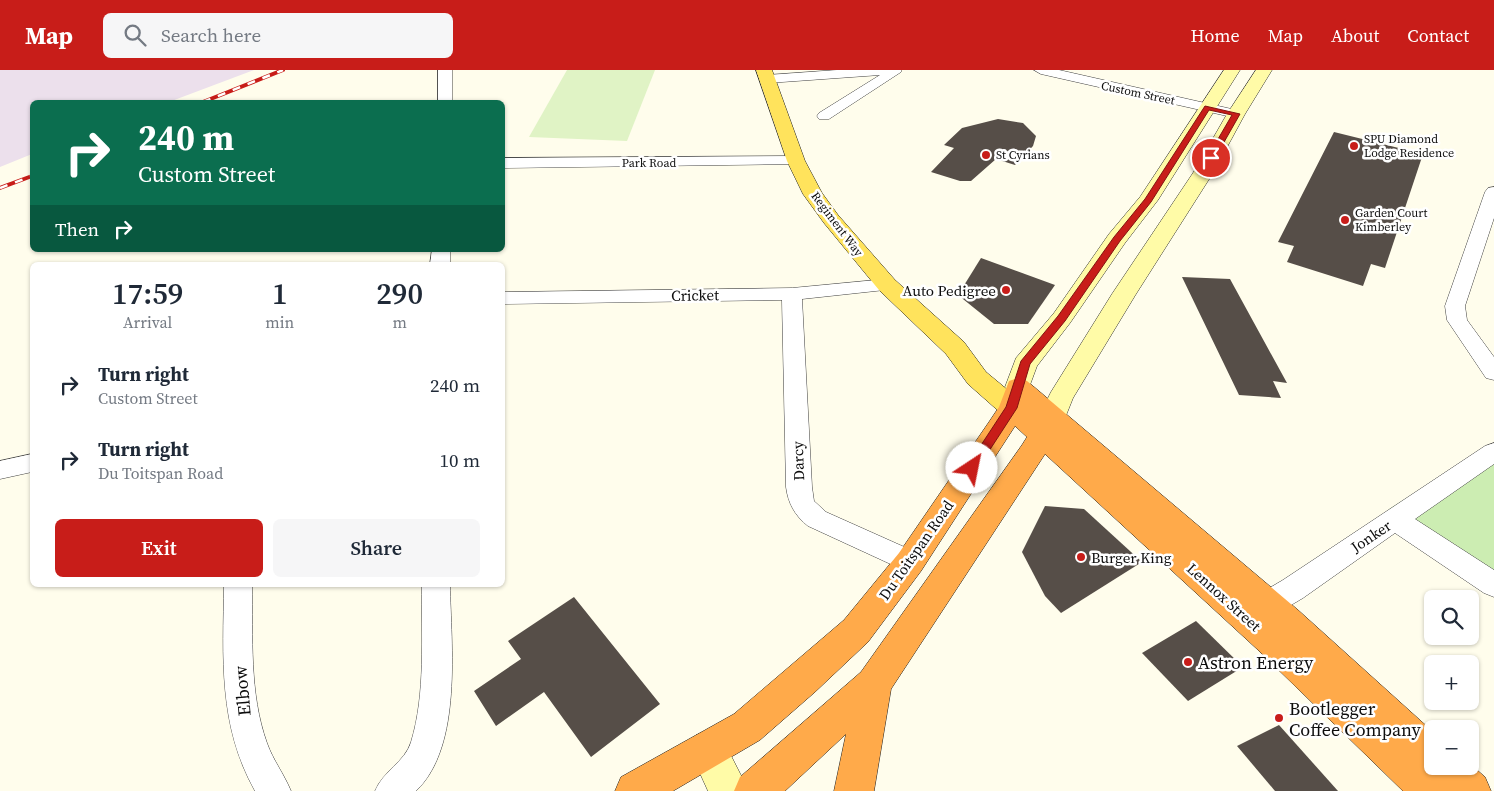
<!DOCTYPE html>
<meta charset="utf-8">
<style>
:root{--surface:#fff;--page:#f6f6f7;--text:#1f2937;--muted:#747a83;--accent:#c81d19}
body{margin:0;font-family:"Source Serif 4",serif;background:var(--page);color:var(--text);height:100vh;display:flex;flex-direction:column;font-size:19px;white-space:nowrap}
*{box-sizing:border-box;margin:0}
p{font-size:16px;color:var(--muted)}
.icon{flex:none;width:28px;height:28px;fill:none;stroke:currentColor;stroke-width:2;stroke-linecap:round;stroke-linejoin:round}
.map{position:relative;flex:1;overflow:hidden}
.details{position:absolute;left:30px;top:192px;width:475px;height:325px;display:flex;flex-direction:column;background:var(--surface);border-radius:8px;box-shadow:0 1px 4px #0004}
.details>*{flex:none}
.hud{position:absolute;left:30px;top:30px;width:475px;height:152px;border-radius:8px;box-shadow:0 1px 4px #0004;background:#0b6e4f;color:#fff;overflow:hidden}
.controls{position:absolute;left:1424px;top:520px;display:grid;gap:10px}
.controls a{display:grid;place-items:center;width:55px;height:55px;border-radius:8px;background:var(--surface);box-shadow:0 1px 4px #0004;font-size:25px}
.pin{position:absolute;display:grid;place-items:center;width:42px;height:42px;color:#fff;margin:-21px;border:2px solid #fff;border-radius:50%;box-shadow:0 1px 5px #0007}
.me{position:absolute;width:55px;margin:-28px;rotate:34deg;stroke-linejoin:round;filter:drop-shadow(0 0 4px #0008)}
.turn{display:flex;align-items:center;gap:18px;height:105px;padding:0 25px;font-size:22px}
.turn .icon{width:65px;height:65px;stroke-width:2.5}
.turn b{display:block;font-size:35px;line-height:42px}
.then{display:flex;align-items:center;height:48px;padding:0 25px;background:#0003;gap:10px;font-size:19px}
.eta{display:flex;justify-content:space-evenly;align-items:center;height:85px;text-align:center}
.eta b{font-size:30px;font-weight:600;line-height:35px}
.cta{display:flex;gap:10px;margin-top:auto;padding:10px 25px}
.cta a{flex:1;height:58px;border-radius:8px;background:var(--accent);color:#fff;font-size:20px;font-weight:600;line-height:58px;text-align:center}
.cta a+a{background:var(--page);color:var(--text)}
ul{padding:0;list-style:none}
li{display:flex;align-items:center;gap:15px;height:75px;padding:0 25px}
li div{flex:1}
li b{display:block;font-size:19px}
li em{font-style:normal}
header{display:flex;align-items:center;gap:30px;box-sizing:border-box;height:70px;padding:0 25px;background:var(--accent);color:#fff}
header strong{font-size:24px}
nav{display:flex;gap:28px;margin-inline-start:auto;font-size:18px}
.search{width:350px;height:45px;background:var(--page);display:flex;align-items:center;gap:12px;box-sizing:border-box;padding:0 18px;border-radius:8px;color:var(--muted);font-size:19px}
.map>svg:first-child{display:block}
</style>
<header>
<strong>Map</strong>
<div class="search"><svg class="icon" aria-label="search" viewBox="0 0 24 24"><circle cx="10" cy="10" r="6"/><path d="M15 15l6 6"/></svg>Search here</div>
<nav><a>Home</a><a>Map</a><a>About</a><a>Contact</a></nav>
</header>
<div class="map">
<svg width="1494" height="721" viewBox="0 0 1494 721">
<rect width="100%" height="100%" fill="#fffdec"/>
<path fill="#ece0ec" d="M0,0H254L169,32H32V84L0,97Z"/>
<path fill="#ccedb2" d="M1494,374V515L1389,439Z"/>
<path fill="#e0f3c5" d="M567,0H655L627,71L529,67Z"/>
<g fill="#564e48">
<path d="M998,49L1023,53L1036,66L1033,76L1015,95L996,89L971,111H960L931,102L954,78L944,75L962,58Z"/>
<path d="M1334,62L1423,84L1385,198L1371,194L1363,216L1287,192L1294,176L1278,172Z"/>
<path d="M981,188L1055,215L1028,254H994L958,225Z"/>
<path d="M1182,207L1230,209L1287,313L1273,311L1281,328L1239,325Z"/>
<path d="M1045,436L1084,439L1142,492L1061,543L1045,526L1022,482Z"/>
<path d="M574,527L660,634L591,687L544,622L496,656L474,621L521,589L508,571Z"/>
<path d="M1196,551L1243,597L1188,631L1142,583Z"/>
<path d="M1279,655L1338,721H1275L1237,676Z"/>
</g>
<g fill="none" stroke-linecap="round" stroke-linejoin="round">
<g stroke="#404040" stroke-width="1">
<g id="street">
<rect x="438" y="0" width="14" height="32"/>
<path d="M837,0H901V2L829,49H819L817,46L819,43L880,5L768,13L761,9L768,5Z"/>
<path d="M1034,0H1059L1236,40L1241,41L1243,44L1241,47L1236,48L1041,4Z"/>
<path d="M796,86L802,88L804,91L802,94L502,98V88Z"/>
<path d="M1494,117V148L1465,236L1467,250L1494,287V310L1486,308L1447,250L1445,236L1485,122L1488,118Z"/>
<path d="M432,180H450V195H430Z"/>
<path d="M887,209L894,211L897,215L894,219L802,229L812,417L814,431L826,442L920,484L924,492L920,500L910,503L808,456C795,446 788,433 786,417L782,230L502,234V222L792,218Z"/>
<path d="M1494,373V394L1415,449L1494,500V527L1484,523L1395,463L1303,528L1264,551L1254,555L1244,551L1240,542L1244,533L1283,510L1485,376Z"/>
<path d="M32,384V402L0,409V391Z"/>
<path d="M224,515H252C253,567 249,623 267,673C273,690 284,704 291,721H255C218,655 223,588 224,515Z"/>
<path d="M422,515H450C451,575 463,676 416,721H375C383,701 405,692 411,672C426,623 421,566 422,515Z"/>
</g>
</g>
<g stroke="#2f2f2f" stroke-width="1">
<g id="secondary">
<path d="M1224,0H1240L1158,130L1125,173L1070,253L1037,296L1027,323L1018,326L1009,323L1005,317L1016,288L1054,243L1109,164L1140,127Z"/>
<path d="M1256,0H1272L1245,44L1213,103L1136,224L1073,328L1063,353L1053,356L1043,353L1039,346L1051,322L1112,224L1193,103L1227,44Z"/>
<path d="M708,660L721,666L749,721H708L689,679L695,666Z"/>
</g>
</g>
<g stroke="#1e1e1e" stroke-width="1">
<path id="primary" d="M756,0H772L805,91L822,123L838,145L895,210L964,272L986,302L1021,331L1025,338L1021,345L1012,347L1003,345L968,314L946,284L879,220L824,153L803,124L787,91Z"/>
</g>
<g stroke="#1e1e1e" stroke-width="1">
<path id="highway" d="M1018,308L1027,311L1298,540L1432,661V696H1470V694L1485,707L1491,721H1403L1257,579L1045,384L891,619L874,721H834L846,664L785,721H734L740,707L861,602L1022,375L1027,367L1015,356L921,501L868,572L815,622L760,670L673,721H615L621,707L734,644L844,550L899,483L989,352L999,337L1009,311Z"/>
</g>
<use href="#street" fill="#fff" fill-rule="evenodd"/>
<use href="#secondary" fill="#fffba7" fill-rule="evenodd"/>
<use href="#primary" fill="#ffe35c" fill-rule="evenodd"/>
<use href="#highway" fill="#ffaa4a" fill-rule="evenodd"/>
<g stroke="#c81d19" stroke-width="4">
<g id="rail">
<path d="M203,32L283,0"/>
<path d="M0,118L32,106"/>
</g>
</g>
<use href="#rail" stroke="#fff" stroke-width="2.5" stroke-dasharray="8" stroke-linecap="butt"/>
</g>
<path fill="#c81d19" stroke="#821310" d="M1205,36L1240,44L1215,88L1211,91L1207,88L1232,45L1209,40L1151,132L1120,171L1065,251L1030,294L1017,338L976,401H968L966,398L968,395L1006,337L1021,291L1058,246L1114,167L1145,129Z"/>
<g fill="#c81d19" stroke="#fff" stroke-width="2">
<circle cx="1354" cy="76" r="5"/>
<circle cx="986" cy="85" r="5"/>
<circle cx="1345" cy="150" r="5"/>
<circle cx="1006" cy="220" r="5"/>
<circle cx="1081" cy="487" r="5"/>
<circle cx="1188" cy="592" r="5"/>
<circle cx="1279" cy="648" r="5"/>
</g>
<g text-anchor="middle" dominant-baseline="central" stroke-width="5" stroke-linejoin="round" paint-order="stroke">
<g font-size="12" fill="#0d0d0d" stroke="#fff">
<text transform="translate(1138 23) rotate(12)">Custom Street</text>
<text x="649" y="93">Park Road</text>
<text transform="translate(837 154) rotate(53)">Regiment Way</text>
</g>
<g font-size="12" fill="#0d0d0d" stroke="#fff" text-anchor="start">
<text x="1364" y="69">SPU Diamond<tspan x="1364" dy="14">Lodge Residence</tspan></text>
<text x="996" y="85">St Cyrians</text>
<text x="1355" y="143">Garden Court<tspan x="1355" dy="14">Kimberley</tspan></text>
</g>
<g font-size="15" fill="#0d0d0d" stroke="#fff" text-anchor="end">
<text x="996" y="220">Auto Pedigree</text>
<text x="1091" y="487" text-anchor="start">Burger King</text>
</g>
<g font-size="15" fill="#0d0d0d" stroke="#fff">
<text transform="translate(695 225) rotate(-1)">Cricket</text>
<text transform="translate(798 391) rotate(-92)">Darcy</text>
<text transform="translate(1371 466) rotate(-34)">Jonker</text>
<text transform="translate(916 480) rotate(-55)">Du Toitspan Road</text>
<text transform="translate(1224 527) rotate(42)">Lennox Street</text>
</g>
<g font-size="18" fill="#0d0d0d" stroke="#fff" text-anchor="start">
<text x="1198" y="592">Astron Energy</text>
<text x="1289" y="638">Bootlegger<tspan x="1289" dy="21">Coffee Company</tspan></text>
</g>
<g font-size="18" fill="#0d0d0d" stroke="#fff">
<text transform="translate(242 621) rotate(-95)">Elbow</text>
</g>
</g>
</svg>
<div class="controls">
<a><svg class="icon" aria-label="search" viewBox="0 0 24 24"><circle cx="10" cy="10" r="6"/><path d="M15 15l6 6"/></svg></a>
<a>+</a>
<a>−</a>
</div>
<div class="pin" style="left:1211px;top:88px;background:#d93025"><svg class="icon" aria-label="arrive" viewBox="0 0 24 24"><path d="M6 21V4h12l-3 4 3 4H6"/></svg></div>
<svg class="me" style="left:972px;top:398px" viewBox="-20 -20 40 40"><circle r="19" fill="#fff"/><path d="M0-13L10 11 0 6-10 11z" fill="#c81d19"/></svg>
<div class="hud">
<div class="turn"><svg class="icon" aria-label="right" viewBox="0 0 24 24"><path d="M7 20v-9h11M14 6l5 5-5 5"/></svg><div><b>240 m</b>Custom Street</div></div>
<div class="then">Then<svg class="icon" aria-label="right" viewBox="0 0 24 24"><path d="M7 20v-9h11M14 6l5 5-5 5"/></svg></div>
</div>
<section class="details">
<div class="eta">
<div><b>17:59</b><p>Arrival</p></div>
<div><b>1</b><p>min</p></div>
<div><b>290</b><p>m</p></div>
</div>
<ul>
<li><svg class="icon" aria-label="right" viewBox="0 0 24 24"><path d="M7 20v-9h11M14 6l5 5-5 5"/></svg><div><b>Turn right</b><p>Custom Street</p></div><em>240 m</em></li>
<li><svg class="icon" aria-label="right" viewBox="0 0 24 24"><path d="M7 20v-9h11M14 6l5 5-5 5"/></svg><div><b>Turn right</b><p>Du Toitspan Road</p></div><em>10 m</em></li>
</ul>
<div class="cta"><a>Exit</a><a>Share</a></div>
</section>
</div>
